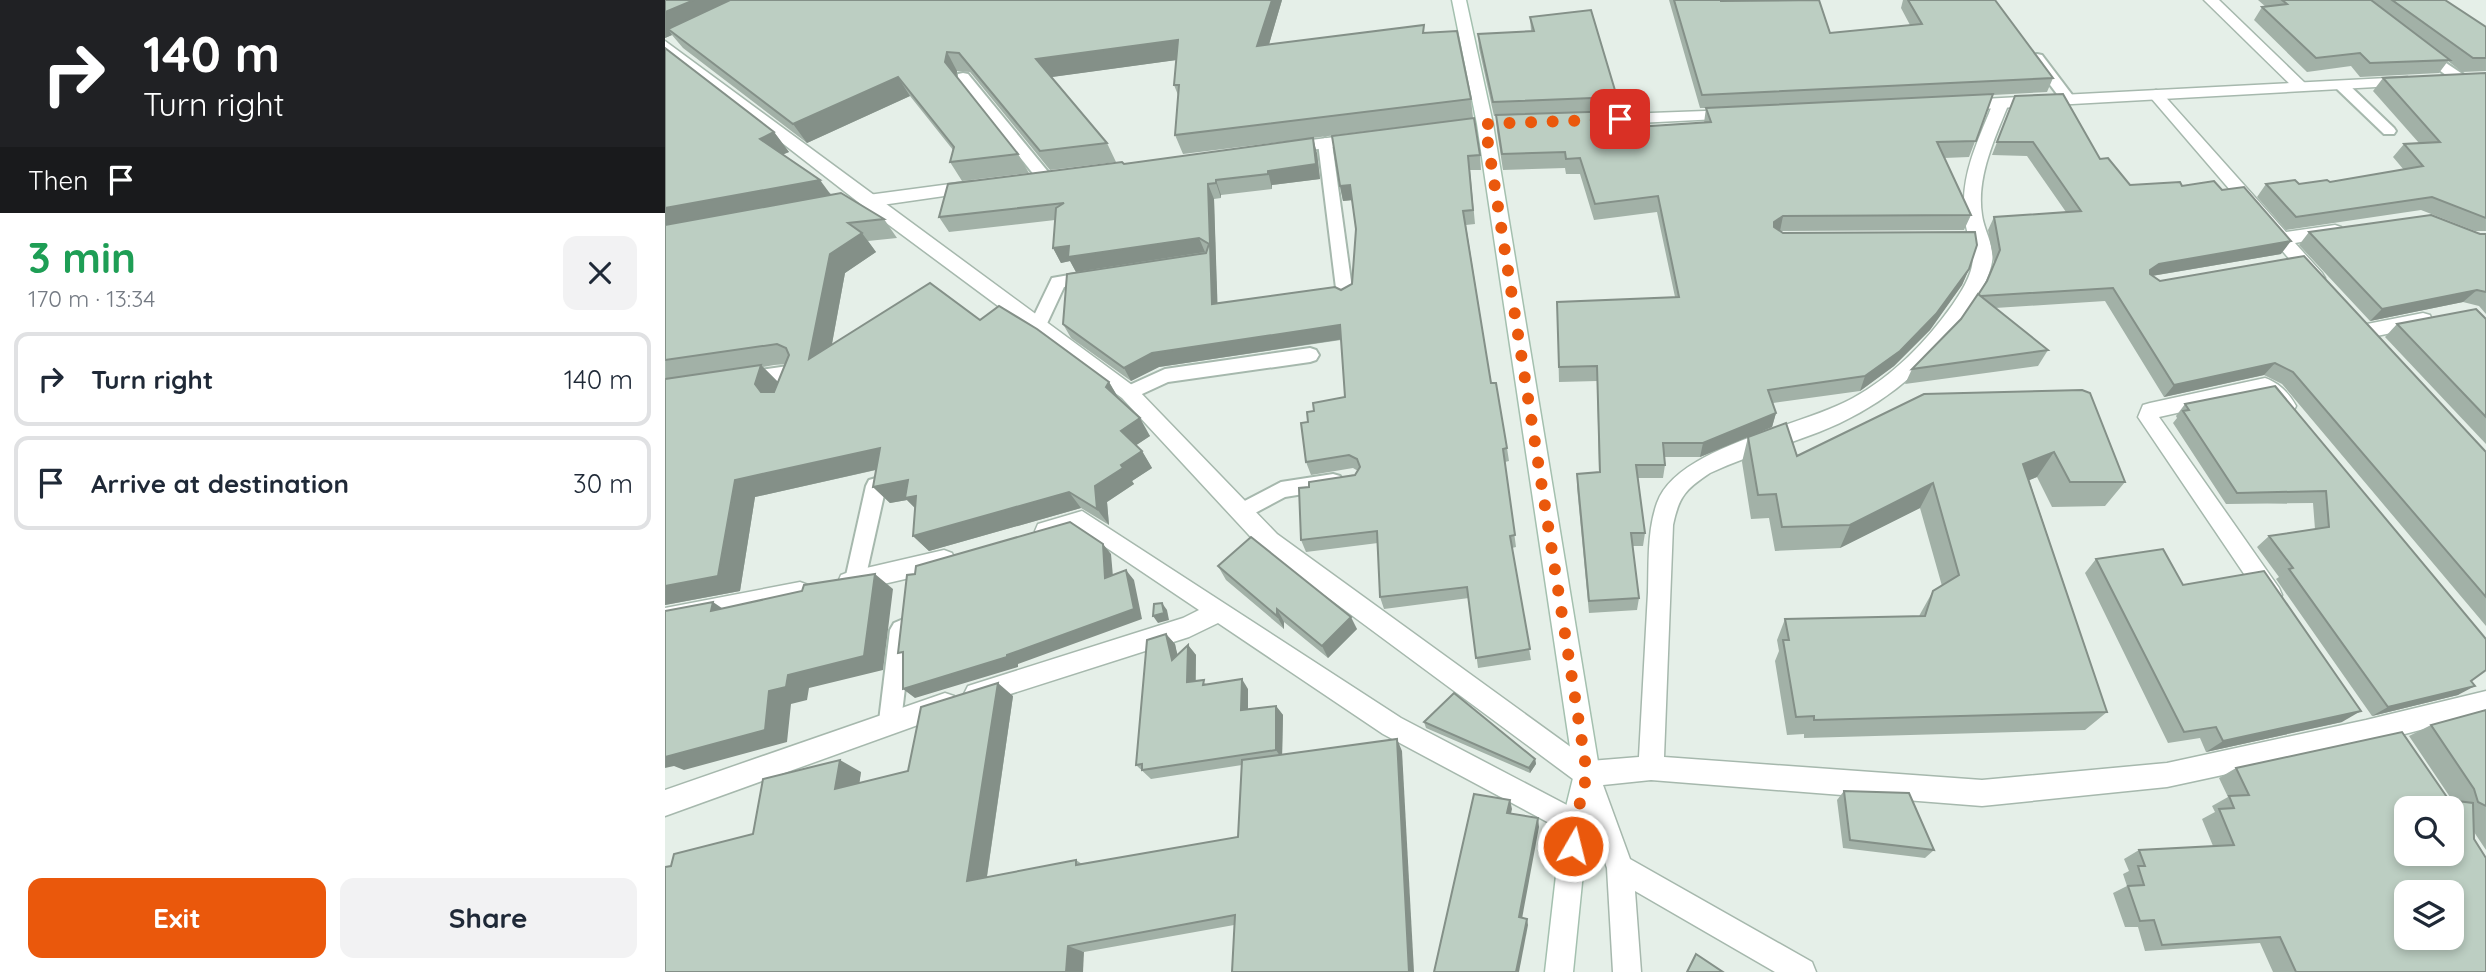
<!DOCTYPE html>
<meta charset="utf-8">
<style>
:root{--surface:#fff;--page:#f2f2f3;--text:#1f2937;--muted:#747a83;--line:#e0e1e3;--accent:#ea580c}
body{margin:0;font-family:Quicksand,sans-serif;background:var(--page);color:var(--text);height:100vh;display:flex;flex-direction:column;font-size:26px;white-space:nowrap}
*{box-sizing:border-box;margin:0}
p{font-size:23px;color:var(--muted)}
.icon{flex:none;width:38px;height:38px;fill:none;stroke:currentColor;stroke-width:2;stroke-linecap:round;stroke-linejoin:round}
.map{position:relative;flex:1;overflow:hidden}
.drawer{display:flex;flex-direction:column;background:var(--surface);width:665px}
.drawer>*{flex:none}
.guide{background:#202124;color:#fff;overflow:hidden}
.fabs{position:absolute;left:1729px;top:796px;display:grid;gap:14px}
.fabs a{display:grid;place-items:center;width:70px;height:70px;border-radius:14px;background:var(--surface);box-shadow:0 4px 10px #0003;font-size:35px}
.pin{position:absolute;display:grid;place-items:center;width:60px;height:60px;color:#fff;margin:-30px;border-radius:14px;box-shadow:0 4px 10px #0006}
.me{position:absolute;width:77px;margin:-38px;rotate:8deg;stroke-linejoin:round;filter:drop-shadow(0 0 5px #0008)}
.turn{display:flex;align-items:center;gap:24px;height:147px;padding:0 28px;font-size:32px}
.turn .icon{width:91px;height:91px;stroke-width:2.5}
.turn b{display:block;font-size:49px;line-height:60px}
.then{display:flex;align-items:center;height:66px;padding:0 28px;background:#0003;gap:14px;font-size:26px}
.round{display:grid;place-items:center;flex:none;width:74px;height:74px;border-radius:14px;background:var(--page)}
.head{display:flex;align-items:center;justify-content:space-between;height:119px;padding:0 28px}
h1{font-size:42px;font-weight:700;line-height:52px;color:#1e9e55}
.action{display:flex;gap:14px;margin-top:auto;padding:14px 28px}
.action a{flex:1;height:80px;border-radius:14px;background:var(--accent);color:#fff;font-size:28px;font-weight:700;line-height:80px;text-align:center}
.action a+a{background:var(--page);color:var(--text)}
ul{padding:0;list-style:none}
li{display:flex;align-items:center;gap:21px;height:94px;margin:0 14px 10px;padding:0 14px;border:4px solid var(--line);border-radius:14px}
li div{flex:1}
li b{display:block;font-size:26px}
li em{font-style:normal}
main{display:flex;flex:1;min-height:0}
.map>svg:first-child{display:block}
</style>
<main>
<section class="drawer">
<div class="guide">
<div class="turn"><svg class="icon" aria-label="right" viewBox="0 0 24 24"><path d="M7 20v-9h11M14 6l5 5-5 5"/></svg><div><b>140 m</b>Turn right</div></div>
<div class="then">Then<svg class="icon" aria-label="arrive" viewBox="0 0 24 24"><path d="M6 21V4h12l-3 4 3 4H6"/></svg></div>
</div>
<div class="head"><div><h1>3 min</h1><p>170 m · 13:34</p></div><a class="round"><svg class="icon" aria-label="close" viewBox="0 0 24 24"><path d="M6 6l12 12M18 6L6 18"/></svg></a></div>
<ul>
<li><svg class="icon" aria-label="right" viewBox="0 0 24 24"><path d="M7 20v-9h11M14 6l5 5-5 5"/></svg><div><b>Turn right</b></div><em>140 m</em></li>
<li><svg class="icon" aria-label="arrive" viewBox="0 0 24 24"><path d="M6 21V4h12l-3 4 3 4H6"/></svg><div><b>Arrive at destination</b></div><em>30 m</em></li>
</ul>
<div class="action"><a>Exit</a><a>Share</a></div>
</section>
<div class="map">
<svg width="1821" height="972" viewBox="0 0 1821 972">
<rect width="100%" height="100%" fill="#e5efe8"/>
<g fill="none" stroke-linecap="round" stroke-linejoin="round">
<g stroke="#a6b8ad" stroke-width="4">
<g id="service">
<path d="M1757,47L1802,77V83H1792L1752,54V48Z"/>
<path d="M1372,54L1377,55L1408,96V102H1398L1367,61V55Z"/>
<path d="M298,73L303,74L384,173L387,177L384,181H374L293,80V74Z"/>
<path d="M1677,82L1682,83L1729,128L1731,131L1729,134H1719L1672,89L1670,86Z"/>
<path d="M660,138L667,143L688,296L680,302L672,296L653,143Z"/>
<path d="M427,271L435,277L433,281L399,287L379,330H367L364,326L387,278Z"/>
<path d="M645,348L651,350L654,355L651,360L645,362L503,382L464,400L458,398L455,393L458,388L500,369Z"/>
<path d="M130,365L136,367L139,372L133,387H121L119,380L81,386L75,384L72,379L75,374L81,372Z"/>
<path d="M668,474L675,476L678,482L675,488L620,497L577,520L570,518L567,512L570,506L616,482Z"/>
<path d="M211,478L218,480L221,486L200,580L197,586L190,589L183,586L180,580L201,486L204,480Z"/>
<path d="M236,620L243,623L247,630L236,721L233,729L225,732L217,729L214,721L225,630L229,623Z"/>
</g>
</g>
<g stroke="#a6b8ad" stroke-width="3">
<g id="minor">
<path d="M1539,0H1554L1641,84L1644,87L1641,90H1631Z"/>
<path d="M0,41L471,388L612,534L925,761L974,757C977,702 980,647 983,592C984,563 982,531 992,503C1012,446 1137,427 1188,398C1228,376 1262,341 1288,304C1326,249 1297,251 1299,199C1300,165 1316,134 1328,103L1330,100H1342L1344,103C1330,138 1311,177 1317,215C1319,231 1330,246 1327,262C1323,285 1305,308 1291,327C1256,375 1210,410 1154,432C1118,446 1081,456 1045,473C1021,489 1014,496 1008,525L999,757L1317,780L1502,763L1701,720L1821,691V713L1701,744L1502,787L1317,806L986,780L938,785L965,859L1147,962L1151,972H1110L970,891L976,972H948L942,868L912,782L596,548L457,398L197,205L0,52Z"/>
<path d="M1491,90L1496,92L1621,232L1670,225L1676,227L1679,231L1676,235L1630,243L1657,273L1660,278L1657,283H1645L1486,98L1483,95L1486,92Z"/>
<path d="M1758,313L1765,315L1767,320L1765,325L1702,338L1695,336L1693,331L1695,326L1702,324Z"/>
<path d="M1600,378C1614,383 1624,393 1631,406L1628,412C1612,417 1609,402 1597,394L1494,417L1614,588L1617,595L1614,602L1606,605L1598,602L1473,417L1478,405L1485,403Z"/>
<path d="M417,511L736,718L919,814L923,823L919,832L910,836L901,832L718,734L553,623L524,637L311,705L303,702L299,694L303,686L518,618L534,610L415,530L381,540L373,538L370,531L373,524Z"/>
<path d="M279,550L287,553L290,560L287,567L279,570L184,592L176,589L173,582L176,575L184,572Z"/>
<path d="M135,582L143,585L146,592L143,599L135,602L0,628V608Z"/>
<path d="M280,693L289,696L292,704L289,712L0,816V790Z"/>
</g>
</g>
<g stroke="#a6b8ad" stroke-width="3">
<g id="tertiary">
<path d="M1742,77L1747,79L1750,82L1747,85L1299,110L1291,105L1299,100Z"/>
<path d="M1067,110L1075,115L1073,118L932,125L924,120L932,115Z"/>
<path d="M694,134L702,139L700,143L622,153L614,148L622,143Z"/>
<path d="M308,181L314,183L316,187L314,191L203,207L195,201L203,195Z"/>
</g>
</g>
<g stroke="#a4c0af" stroke-width="3">
<path id="secondary" d="M787,0H801L828,124L935,774L923,823L908,972H880L897,823L909,774L812,124Z"/>
</g>
<use href="#service" fill="#fff" fill-rule="evenodd"/>
<use href="#minor" fill="#fff" fill-rule="evenodd"/>
<use href="#tertiary" fill="#fff" fill-rule="evenodd"/>
<use href="#secondary" fill="#fff" fill-rule="evenodd"/>
</g>
<g fill="#a2b1a7" fill-rule="evenodd">
<path d="M0,0H617L604,44L760,33L806,99L808,118L518,154L510,135L513,95L509,85L511,60L386,77L442,143L451,162L385,170L305,72L292,71V77L353,154L364,173L297,181L285,162L288,150L245,96L142,143L18,48L7,35L0,38Z"/>
<path d="M1004,0H1056V1L1165,33L1245,25L1236,8L1238,0H1330L1388,78L1382,92L1328,95L1304,157L1279,158L1306,215L1299,230L1116,231L1118,233L1304,269L1297,285L1265,330L1229,366L1195,391L1108,403L1111,413L1107,427L1085,436L1132,456L1259,394L1460,482L1440,506L1387,507L1372,477L1364,480L1442,712L1420,730L1139,738V734L1122,735L1110,661L1114,651L1112,640L1120,619L1254,616L1268,591L1277,586L1255,508L1175,548L1110,551L1104,518L1086,519L1077,462L1083,437L1035,457H1000V465L998,478H973L980,533L978,546H967L974,598L972,610L924,613L912,487V474L934,472L932,381L894,382L892,302L1010,297L992,212L929,220L915,174H901L900,168L838,170L832,131L831,116H829L814,48L813,34L866,31L865,17L952,97L951,111L961,125L971,127L1039,123L1041,108H1035Z"/>
<path d="M1593,0H1780L1821,27V71L1797,72L1783,61L1774,73L1695,77L1686,66L1642,72L1589,20L1597,7H1601Z"/>
<path d="M0,48L109,132L124,152L118,154L166,194L219,219L232,238L203,241L211,252L180,273L167,344L315,320L444,382L454,399L485,436L471,445L477,451L487,468L467,481L469,484L442,502L444,525L416,508L264,551L248,536L250,508L242,500L225,503L208,487L211,470L90,497L75,591L0,605ZM121,364L113,382L98,367L109,365Z"/>
<path d="M1821,73V231H1810L1756,210L1621,230L1592,197L1601,184H1634L1665,182L1739,170L1728,157L1739,144L1754,143L1708,91L1718,78Z"/>
<path d="M1350,96L1435,159L1465,185L1517,186L1616,254L1487,276L1821,452V626L1617,384L1599,375L1499,397L1440,301L1330,308L1383,350L1373,366L1240,384L1247,369L1296,319L1321,284L1329,263L1323,230L1329,217L1401,212L1362,156L1327,155Z"/>
<path d="M667,136L815,155L816,170H805L810,224L801,225L826,383L842,448L844,461L840,462L851,547L847,548L866,660L813,668L804,598L719,609L715,597L713,543L641,552L636,540L644,487L690,475L693,471L688,468L646,475L641,462L643,422L649,411L680,397L676,340L494,367L466,381L406,338L398,324L541,253L411,272L405,261L396,263L388,248L390,220L284,232L274,217L459,164L652,153L655,179L607,185V189L556,195V198L549,199L552,303L676,290L687,284L691,229L687,200L678,201L675,186Z"/>
<path d="M1644,232L1821,234V314L1814,306L1798,302L1705,321L1634,245Z"/>
<path d="M1821,319V444L1720,337L1732,324Z"/>
<path d="M1610,386L1806,681L1793,695L1707,716L1611,579L1614,577L1592,547L1604,536L1650,529L1648,503L1561,504L1508,423L1512,418L1511,416L1520,404Z"/>
<path d="M1431,559L1518,585L1677,722L1541,752L1535,738L1503,743L1420,573Z"/>
<path d="M553,566L692,629L663,658L619,622V629L561,580Z"/>
<path d="M501,634L510,644L512,655L523,645L531,655V681L542,684L583,689V709L611,706L618,715L617,755L737,751L569,925L419,952L6,866L88,834L196,772L194,783L243,771L348,696L322,877L411,860L417,864L573,837L577,765L486,779L471,765Z"/>
<path d="M1821,710V850L1809,832L1821,972H1608L1595,943L1480,951L1473,927H1460L1448,893L1462,886L1458,874L1464,871L1459,859L1474,850L1548,846L1537,819L1550,812L1547,806L1563,797L1554,778L1571,768L1787,800L1744,736L1766,725Z"/>
<path d="M759,722L870,759L871,764L865,773L761,728Z"/>
<path d="M1179,791L1269,850L1260,858L1178,848L1172,800Z"/>
</g>
<g fill="#849088">
<path d="M29,0H87L3,29L7,35L0,38V12Z"/>
<path d="M607,0H617L598,65L592,46Z"/>
<path d="M513,40L519,59L380,78L371,59Z"/>
<path d="M282,52L292,71L291,82L280,62Z"/>
<path d="M233,77L245,96L142,143L128,124Z"/>
<path d="M109,132L124,152L110,158L95,139Z"/>
<path d="M648,138L652,153L655,179L607,185V189L603,171Z"/>
<path d="M155,180L169,199L0,230V208Z"/>
<path d="M551,180L556,195V198L551,183Z"/>
<path d="M543,184L549,199L553,318L547,304Z"/>
<path d="M685,185L688,200L678,201L675,186Z"/>
<path d="M1118,216L1115,231L1105,238L1109,222Z"/>
<path d="M197,233L211,252L180,273L161,376L144,359L165,254Z"/>
<path d="M534,238L540,252L411,272L405,261L396,263L388,248L404,246Z"/>
<path d="M1626,241L1616,254L1486,276L1476,283L1485,270L1494,264Z"/>
<path d="M1304,269L1297,285L1265,330L1229,366L1195,391L1200,376Z"/>
<path d="M1812,290L1798,302L1705,321L1717,309Z"/>
<path d="M675,325L679,339L494,367L466,381L459,368L487,353Z"/>
<path d="M1610,363L1599,375L1499,397L1509,385Z"/>
<path d="M96,365L114,383L108,401L96,392L90,384Z"/>
<path d="M444,382L454,399L441,387Z"/>
<path d="M1111,413L1107,427L1035,457L1038,443Z"/>
<path d="M475,418L485,436L467,448L456,431Z"/>
<path d="M215,448L232,465L90,497L75,591L0,605V586L70,480Z"/>
<path d="M477,451L487,468L467,481L469,484L442,502L444,525L432,509L430,486L456,465Z"/>
<path d="M1389,452L1372,477L1343,489L1358,464Z"/>
<path d="M243,480L259,497L257,515L242,500L225,503L208,487Z"/>
<path d="M1268,483L1255,508L1175,548L1185,525Z"/>
<path d="M404,492L416,508L264,551L248,536Z"/>
<path d="M438,544L446,554L449,588L440,578Z"/>
<path d="M461,570L469,580L477,619L353,664V667L250,698L238,689L342,655Z"/>
<path d="M210,574L228,589L218,670L144,688L142,700L126,704L122,742L19,770L9,766L0,768V754L104,691L123,675Z"/>
<path d="M48,602L70,617L46,611Z"/>
<path d="M497,603L502,610L504,620L493,623L488,616Z"/>
<path d="M612,609L619,622V629L612,616Z"/>
<path d="M686,617L692,629L663,658L657,646Z"/>
<path d="M501,634L510,644L516,670L507,660Z"/>
<path d="M523,645L531,655L530,692L522,682Z"/>
<path d="M577,679L583,689V720L576,710Z"/>
<path d="M333,683L348,696L320,889L302,881Z"/>
<path d="M1810,686L1793,695L1707,716L1723,707Z"/>
<path d="M611,706L618,715L617,759L611,750Z"/>
<path d="M1696,711L1677,722L1541,752L1558,741Z"/>
<path d="M732,739L737,751L749,972H744Z"/>
<path d="M870,759L871,764L865,773L864,768Z"/>
<path d="M175,760L196,772L192,800L170,789Z"/>
<path d="M845,800L847,809L844,822L842,813Z"/>
<path d="M873,818L874,827L856,924L854,917Z"/>
<path d="M862,919L863,925L854,972H851Z"/>
<path d="M403,946L419,952L418,972H401Z"/>
</g>
<g fill="#bccec2" stroke="#849088" stroke-width="2" fill-rule="evenodd">
<path d="M0,0H29L0,12Z"/>
<path d="M65,0H607L592,46L759,25L758,33L792,31L806,99L510,135L514,85H509L513,40L371,59L442,143L375,151L294,53L282,52L280,62L353,154L285,162L289,147L233,77L128,124L3,29Z"/>
<path d="M1009,0H1056V1L1154,0L1165,33L1257,24L1243,0H1330L1388,78L1037,95Z"/>
<path d="M1617,0H1706L1785,60L1705,63L1695,53L1651,58L1597,7L1622,4Z"/>
<path d="M1727,0H1780L1821,27V58H1808Z"/>
<path d="M926,10L952,97L828,102L813,34L869,31L865,17Z"/>
<path d="M0,48L109,132L95,139L155,180L0,208Z"/>
<path d="M1821,73V218L1767,197L1631,217L1601,184L1630,180L1634,184L1662,180L1665,182L1758,166L1739,144L1775,142L1718,78Z"/>
<path d="M1328,94L1311,141L1272,142L1306,215L1118,216L1109,222V227L1118,233L1310,232L1312,245L1304,269L1271,314L1235,351L1200,376L1103,390L1111,413L1038,443H998L1000,465H971L980,533H966L974,598L924,601L912,474L935,472L932,366L894,367L892,302L1014,297L993,196L930,204L915,158L901,159L900,152L837,154L831,115L956,111L961,125L971,127L1046,122L1041,108Z"/>
<path d="M1398,94L1435,159L1443,158L1465,185L1515,182L1517,186L1549,181L1557,190L1579,187L1626,241L1494,264L1485,270V274L1495,281L1639,256L1821,452V597L1628,372L1610,363L1509,385L1448,288L1316,296L1313,295L1322,281L1335,250L1329,217L1416,211L1368,142H1332L1350,96Z"/>
<path d="M809,118L815,155L803,156L808,210L798,211L826,383H831L842,448L838,449L850,535L845,536L865,649L811,658L802,587L715,597L712,531L636,540L634,488L644,487V482L690,475L695,467L692,459L684,455L641,462L636,423L643,422L642,412L649,411L648,403L680,397L675,325L487,353L459,368L398,324L402,274L541,253L544,244L534,238L403,257L404,246L388,248L391,208L399,203L274,217L283,184L457,162L459,164L648,138L651,164L603,171V174L551,180V183L543,184L547,304L670,287L676,290L687,284L691,229L685,185L675,186L667,136Z"/>
<path d="M176,193L219,219L183,223L197,233L165,254L144,359L265,283L315,320L334,306L372,329L444,382L441,387L475,418L456,431L477,451L456,465L458,468L430,486L432,509L404,492L248,536L251,496L240,498L243,480L208,487L215,448L70,480L53,576L0,586V379L96,365L90,384L96,392H109L124,355L121,348L112,344L0,360V225Z"/>
<path d="M1766,215L1815,234H1821V292L1812,290L1717,309L1644,232Z"/>
<path d="M1313,294L1383,350L1247,369L1296,319Z"/>
<path d="M1811,309L1821,319V417L1732,324Z"/>
<path d="M1610,386L1821,639V670L1806,681L1810,686L1723,707L1624,569L1628,568L1604,536L1664,527L1661,491L1572,493L1518,411L1524,410L1520,404Z"/>
<path d="M1417,390L1425,393L1460,482H1405L1389,452L1358,464L1442,712L1149,720V716L1131,717L1118,640H1124L1120,619L1260,616L1268,591L1294,575L1268,483L1185,525L1117,527L1111,494L1093,495L1083,437L1121,423L1132,456L1259,394Z"/>
<path d="M405,522L438,544L440,578L461,570L469,609L342,655V657L238,689V652L233,653L242,575L250,574L251,566Z"/>
<path d="M586,537L686,617L657,646L612,609V616L553,566Z"/>
<path d="M1498,549L1518,585L1599,571L1696,711L1558,741L1551,727L1519,732L1431,559Z"/>
<path d="M210,574L199,656L123,675L121,687L104,691L100,730L0,757V611L48,602L46,611L137,591L139,585Z"/>
<path d="M497,603L499,613L488,616L489,604Z"/>
<path d="M501,634L507,660L523,645L522,682L539,680L538,685L577,679L576,710L611,706V750L477,770V764L471,765L482,640Z"/>
<path d="M333,683L302,881L411,860V865L573,837L577,760L732,739L744,972H567L570,915L403,946L401,972H0V867L6,866L9,854L88,834L98,779L175,760L170,789L243,771L256,707Z"/>
<path d="M789,693L870,759L864,768L759,722Z"/>
<path d="M1821,710V806L1813,802L1809,789L1766,725Z"/>
<path d="M1737,732L1784,800L1808,803L1809,839L1821,858V972H1631L1615,937L1497,945L1489,920L1475,921L1463,886L1479,885L1473,866H1480L1474,850L1569,845L1554,809L1569,808L1564,796L1584,795L1571,768ZM1741,808H1787V854H1741ZM1741,892H1787V938H1741Z"/>
<path d="M1179,791L1244,793L1269,850L1185,840Z"/>
<path d="M809,794L845,800L842,813L873,818L854,917L862,919L851,972H769Z"/>
<path d="M1031,954L1058,972H1022Z"/>
</g>
<g fill="none" stroke-linecap="round" stroke-linejoin="round">
<path stroke="#ea580c" stroke-width="12" stroke-dasharray="0 21.6" d="M908,846L910,823L922,774L820,124L955,119"/>
</g>
</svg>
<div class="fabs">
<a><svg class="icon" aria-label="search" viewBox="0 0 24 24"><circle cx="10" cy="10" r="6"/><path d="M15 15l6 6"/></svg></a>
<a><svg class="icon" aria-label="layers" viewBox="0 0 24 24"><path d="M12 4l9 5-9 5-9-5zM3 14l9 5 9-5"/></svg></a>
</div>
<div class="pin" style="left:955px;top:119px;background:#d93025"><svg class="icon" aria-label="arrive" viewBox="0 0 24 24"><path d="M6 21V4h12l-3 4 3 4H6"/></svg></div>
<svg class="me" style="left:908px;top:846px" viewBox="-20 -20 40 40"><circle r="17" fill="#ea580c" stroke="#fff" stroke-width="3"/><path d="M0-11L8 9 0 5-8 9z" fill="#fff"/></svg>
</div>
</main>
